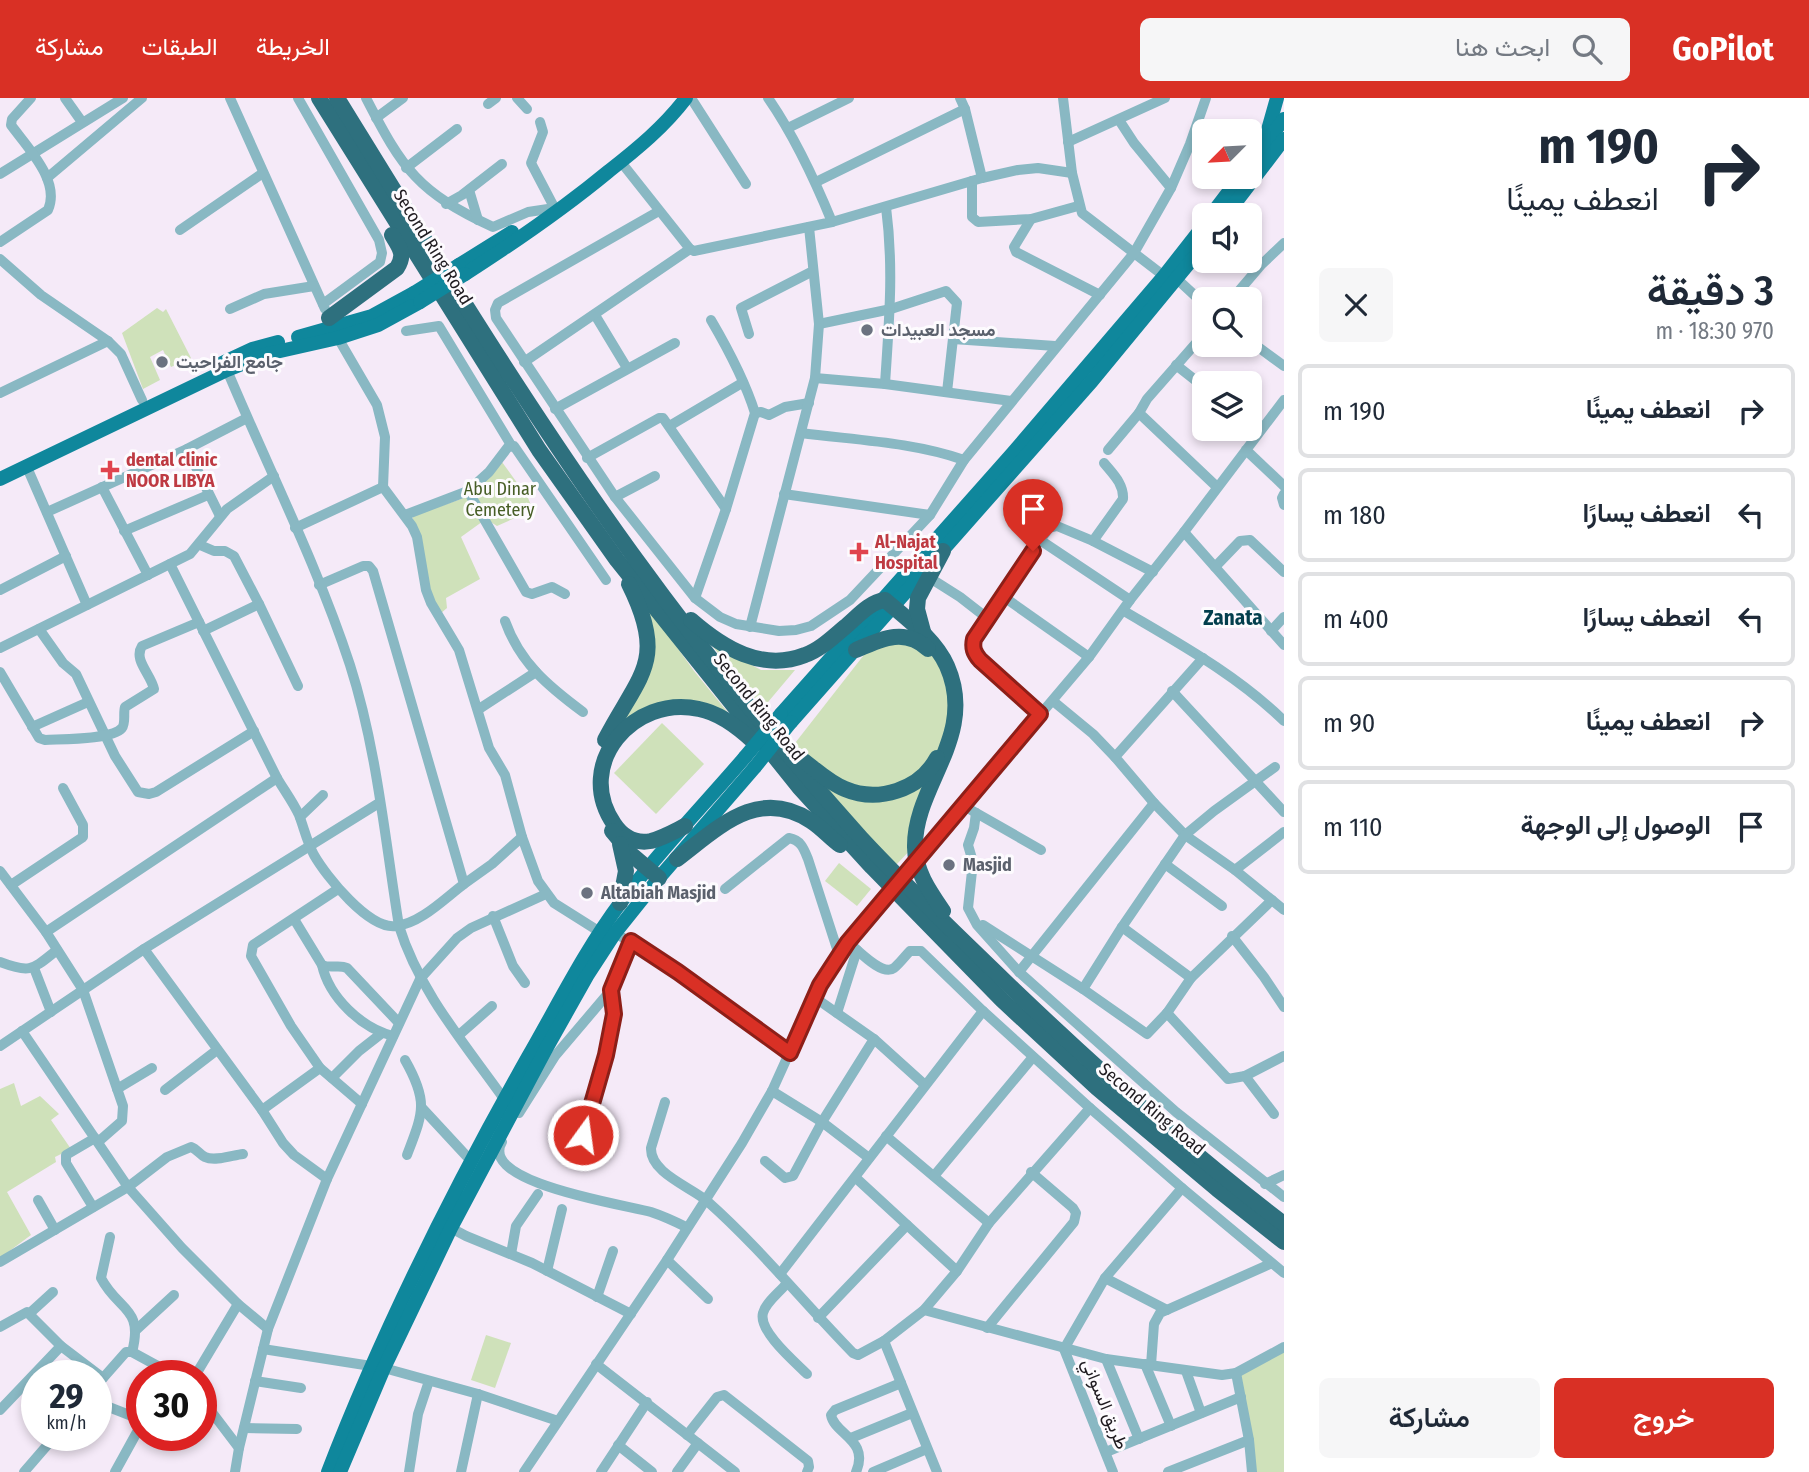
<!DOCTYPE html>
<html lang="ar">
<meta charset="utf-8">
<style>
:root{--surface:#fff;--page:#f6f6f7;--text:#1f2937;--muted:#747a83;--line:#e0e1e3;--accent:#d93025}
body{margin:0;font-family:"Fira Sans Condensed",Vazirmatn,sans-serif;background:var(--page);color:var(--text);direction:rtl;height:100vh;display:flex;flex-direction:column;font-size:26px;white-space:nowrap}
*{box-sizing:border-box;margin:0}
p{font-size:23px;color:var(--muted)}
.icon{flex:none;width:38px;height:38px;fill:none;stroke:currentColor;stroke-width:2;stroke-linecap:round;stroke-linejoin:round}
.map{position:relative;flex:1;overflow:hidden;direction:ltr}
.side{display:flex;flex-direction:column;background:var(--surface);width:525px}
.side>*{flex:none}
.hud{background:#fff;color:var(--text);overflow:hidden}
.needle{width:46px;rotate:246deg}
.tools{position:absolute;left:1192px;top:21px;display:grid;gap:14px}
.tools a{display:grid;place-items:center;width:70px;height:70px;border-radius:10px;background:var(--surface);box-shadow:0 4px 10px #0003;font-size:35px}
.speed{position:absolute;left:21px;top:1262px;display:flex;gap:14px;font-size:35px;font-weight:700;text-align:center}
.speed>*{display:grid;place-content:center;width:91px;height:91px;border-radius:50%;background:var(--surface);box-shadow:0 4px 10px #0003;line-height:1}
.speed small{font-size:18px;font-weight:400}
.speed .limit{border:10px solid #d22;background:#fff;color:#111}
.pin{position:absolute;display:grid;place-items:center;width:60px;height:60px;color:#fff;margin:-72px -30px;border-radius:50% 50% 50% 0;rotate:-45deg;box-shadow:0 0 7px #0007}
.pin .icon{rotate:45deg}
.me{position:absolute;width:77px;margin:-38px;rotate:14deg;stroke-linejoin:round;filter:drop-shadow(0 0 5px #0008)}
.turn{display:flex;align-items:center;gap:24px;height:147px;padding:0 35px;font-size:32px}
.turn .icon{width:91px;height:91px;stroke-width:2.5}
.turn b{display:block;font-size:49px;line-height:60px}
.round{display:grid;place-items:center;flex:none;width:74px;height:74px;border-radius:10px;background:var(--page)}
.overview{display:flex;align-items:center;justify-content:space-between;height:119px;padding:0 35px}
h1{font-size:42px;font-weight:600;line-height:52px}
.action{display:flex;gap:14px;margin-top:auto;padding:14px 35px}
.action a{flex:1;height:80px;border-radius:10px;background:var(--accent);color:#fff;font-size:28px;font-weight:600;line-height:80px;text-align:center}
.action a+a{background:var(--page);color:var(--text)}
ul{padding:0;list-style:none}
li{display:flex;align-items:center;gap:21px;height:94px;margin:0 14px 10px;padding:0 21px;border:4px solid var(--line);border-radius:10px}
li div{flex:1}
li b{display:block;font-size:26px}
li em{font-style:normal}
header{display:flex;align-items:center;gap:42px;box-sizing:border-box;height:98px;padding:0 35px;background:var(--accent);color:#fff}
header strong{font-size:33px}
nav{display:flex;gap:38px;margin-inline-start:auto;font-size:24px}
.search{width:490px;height:63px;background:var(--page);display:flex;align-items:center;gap:18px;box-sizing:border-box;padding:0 24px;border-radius:10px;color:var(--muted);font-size:26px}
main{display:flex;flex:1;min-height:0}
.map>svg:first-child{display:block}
</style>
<header>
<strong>GoPilot</strong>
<div class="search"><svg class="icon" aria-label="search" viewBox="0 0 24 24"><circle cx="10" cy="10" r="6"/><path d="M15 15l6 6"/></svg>ابحث هنا</div>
<nav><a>الخريطة</a><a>الطبقات</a><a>مشاركة</a></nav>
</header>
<main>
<section class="side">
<div class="hud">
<div class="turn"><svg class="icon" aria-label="right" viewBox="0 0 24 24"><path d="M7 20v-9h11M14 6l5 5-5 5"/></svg><div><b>190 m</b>انعطف يمينًا</div></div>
</div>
<div class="overview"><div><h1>3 دقيقة</h1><p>970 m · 18:30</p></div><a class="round"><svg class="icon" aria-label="close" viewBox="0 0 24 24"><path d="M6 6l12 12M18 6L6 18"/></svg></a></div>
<ul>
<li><svg class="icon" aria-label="right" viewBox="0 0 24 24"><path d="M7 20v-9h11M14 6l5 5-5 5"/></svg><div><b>انعطف يمينًا</b></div><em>190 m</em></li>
<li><svg class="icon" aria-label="left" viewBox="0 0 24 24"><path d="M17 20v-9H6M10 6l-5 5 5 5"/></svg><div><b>انعطف يسارًا</b></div><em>180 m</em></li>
<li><svg class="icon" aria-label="left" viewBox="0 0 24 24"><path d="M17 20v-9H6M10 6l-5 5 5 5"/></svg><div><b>انعطف يسارًا</b></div><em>400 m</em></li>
<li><svg class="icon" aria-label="right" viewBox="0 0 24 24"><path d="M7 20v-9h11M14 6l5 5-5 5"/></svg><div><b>انعطف يمينًا</b></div><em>90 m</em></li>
<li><svg class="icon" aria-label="arrive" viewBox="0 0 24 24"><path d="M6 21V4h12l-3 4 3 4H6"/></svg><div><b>الوصول إلى الوجهة</b></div><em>110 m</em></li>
</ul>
<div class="action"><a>خروج</a><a>مشاركة</a></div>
</section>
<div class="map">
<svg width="1284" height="1374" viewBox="0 0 1284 1374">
<rect width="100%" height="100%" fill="#f5eaf8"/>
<g fill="#cfe1ba">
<path d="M157,210L163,214L166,211L191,260L171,269L163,252L150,259L160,282L143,291L122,235Z"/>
<path d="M502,364L528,400L533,412L497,428L486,421L461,439L480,481L446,500L447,510L440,516C424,487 423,450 412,418L467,399Z"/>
<path d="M631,485L694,573L748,639L681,608L606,640L646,564Z"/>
<path d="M893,538L933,557L946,582L949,596L948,630L915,747L896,767L889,769L792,649L874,544Z"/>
<path d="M709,544L761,572H795L763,610Z"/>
<path d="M662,625L704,666L656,716L614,675Z"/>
<path d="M839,765L871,791L857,808L825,783Z"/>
<path d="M14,985L21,1008L40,998L59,1016L51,1022L71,1051L55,1059L56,1064L7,1094L31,1137L0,1160V991Z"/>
<path d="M486,1237L511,1245L495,1290L471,1282Z"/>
<path d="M1284,1249V1374H1252L1236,1275Z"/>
</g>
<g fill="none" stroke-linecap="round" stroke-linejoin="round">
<g stroke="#89b8c3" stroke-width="10">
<path d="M65,0L82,24"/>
<path d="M230,0L325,211"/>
<path d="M298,0L379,142L382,155L380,164L323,206"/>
<path d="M366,0C403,72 418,94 493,129L528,114L548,111"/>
<path d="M517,0L527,11"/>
<path d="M691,0L746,86"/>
<path d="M960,0L965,11L982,80"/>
<path d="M1063,0L1072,75L1082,115L1164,178"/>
<path d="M488,6L496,0"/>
<path d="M376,20L403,0"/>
<path d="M540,24L543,34L531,65L553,107"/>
<path d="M788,30L849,0"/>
<path d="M1068,44L1165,0"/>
<path d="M621,64L690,151L694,153L832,124C814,80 795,39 768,0"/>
<path d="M406,70L457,31"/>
<path d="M0,76L123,0"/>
<path d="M47,80L142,0"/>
<path d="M972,83V119L978,124L1031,121L1078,108"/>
<path d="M816,84L965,11"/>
<path d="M1171,90L1190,46L1206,0"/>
<path d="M469,92L478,122"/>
<path d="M446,106L462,97L502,66"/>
<path d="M659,113L498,205L495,212L496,220L615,399L695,500L720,519L736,526L779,533L796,532L811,528L850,502L930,417L964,362L1134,155L1171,90L1134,45L1119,22"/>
<path d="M1031,121L1014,149L1016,154L1100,197"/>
<path d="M832,124L982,80L1018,72L1038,70L1072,75"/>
<path d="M180,132L263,75"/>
<path d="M0,144L48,112C61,83 27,49 11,27L12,21L31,0"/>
<path d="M0,161L41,197L108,243L121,256L142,302"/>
<path d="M1177,181L1204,206"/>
<path d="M1232,201L1261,167L1284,145"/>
<path d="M230,211L264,196L314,188"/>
<path d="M595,217L627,270"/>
<path d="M819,226L891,211L946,193L957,205L947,294"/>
<path d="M406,233L439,228L511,347"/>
<path d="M749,236L741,210L813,173"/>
<path d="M1204,236L1147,301L1139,315L1217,389"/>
<path d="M338,240L377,307L385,339L383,389L412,428L417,439L426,492L431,505L459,552L489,650L505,677L522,739L538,783L554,805L600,834"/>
<path d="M953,241L1055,248"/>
<path d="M1250,243L1284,268"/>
<path d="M524,264L690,151"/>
<path d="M1176,267L1204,289"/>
<path d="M227,272C268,370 317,466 350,567C377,651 385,742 399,828C419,893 465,946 504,1001"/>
<path d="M815,280L885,286L1011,303"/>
<path d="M885,286C889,224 894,171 886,109"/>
<path d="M0,295L108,243"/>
<path d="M555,311L675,245"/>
<path d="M755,315L761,314L769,317L785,309L809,305"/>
<path d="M671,327L742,285"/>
<path d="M801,335C854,342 913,344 964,362"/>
<path d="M187,351L220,418"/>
<path d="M1108,352L1139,315"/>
<path d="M1246,352L1284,388"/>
<path d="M587,360L659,320H663L726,411"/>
<path d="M26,367L87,507"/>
<path d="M102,389L148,477"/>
<path d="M468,393L489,374L508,349L514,348L606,482"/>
<path d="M784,396L930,417"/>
<path d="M1284,396L1282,400L1284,407"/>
<path d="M615,399L655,378"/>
<path d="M47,414L187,351L247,320"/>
<path d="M405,417L468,393L526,494L532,496L552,489L565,496"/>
<path d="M295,430L383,389"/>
<path d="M124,433L208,397"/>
<path d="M1184,434L1284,547"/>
<path d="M1040,442L1049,430L1057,428L1093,443L1153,474"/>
<path d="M1093,443L1123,401C1124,386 1113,376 1104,365"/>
<path d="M200,447L214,453H225L234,458L259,506L203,533"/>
<path d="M170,466L277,680C284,692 293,704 299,717C304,730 307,744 314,757C326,778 369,832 396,828C421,825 444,801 464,786L373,473L369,468H363L319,487"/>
<path d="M1215,469L1240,443L1250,442L1284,474"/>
<path d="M930,480L960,499L987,520"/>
<path d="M0,492L66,458"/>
<path d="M1001,497L1089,559"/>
<path d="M695,500L726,411L755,315C745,283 728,251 711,222"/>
<path d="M259,506L298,588"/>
<path d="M1124,513C1180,546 1237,577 1284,623"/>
<path d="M505,523C520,565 548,588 583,614"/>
<path d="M750,529L815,280L819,226L809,129"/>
<path d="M39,531L63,565L76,576L115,658L138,694L149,696L156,694L254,633"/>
<path d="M1271,533L1284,519"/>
<path d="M0,550L190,456L227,411L274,378"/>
<path d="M1203,560L1115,659L1154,705L1185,737L1235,772L1284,812"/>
<path d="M0,574L39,640L45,642C61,641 112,642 122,630C126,625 123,615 125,609L154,591C151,576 133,562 142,548L199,524"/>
<path d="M1172,593L1284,714"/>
<path d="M1053,603L1093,636L1115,659"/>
<path d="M479,611L536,574"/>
<path d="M1040,616L980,562C973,555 972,550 973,541L1040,442L1130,502"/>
<path d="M32,629L88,604"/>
<path d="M971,712L1041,752"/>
<path d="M976,715L974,730L968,747L973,764L968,810L977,827L1019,874L1176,1014L1284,1099"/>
<path d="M300,719L323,697"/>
<path d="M936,740L1089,559L1130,502L1184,434L1284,302"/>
<path d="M1165,766L1222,808"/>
<path d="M1235,772L1284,734"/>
<path d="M0,773L46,834L83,892L123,1008L122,1023L98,1044"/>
<path d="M464,786L492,766L522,739"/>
<path d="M11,787L83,739V727L63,690"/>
<path d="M338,791L253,847L251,858L291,928L320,970L362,1006"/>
<path d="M725,791L789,740C801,742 804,751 808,761L839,857"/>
<path d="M493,818L513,868L525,885"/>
<path d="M294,821L322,867C331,871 339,866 347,870L399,925"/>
<path d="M983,827L1083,891L1147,936L1167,915L1191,880L1272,802"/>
<path d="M1122,829L1191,880"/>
<path d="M46,834L277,680"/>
<path d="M615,835L662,863L790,955"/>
<path d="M1232,838L1264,879L1284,909"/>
<path d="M848,844C858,852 882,879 894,870C900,865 905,858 910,853H921L983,913L1090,1010L1182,1090L1284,1175"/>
<path d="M144,851L262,1012L283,1045L294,1057L327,1081"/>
<path d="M0,864C31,876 33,871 57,852"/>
<path d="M322,867C329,899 361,930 393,938"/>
<path d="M34,870L51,914"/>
<path d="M1019,874L1154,705"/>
<path d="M1083,891L1122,829L1185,737L1214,713L1275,669"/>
<path d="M837,915L857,852"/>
<path d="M1167,915L1228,981L1245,978L1284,958"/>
<path d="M22,933L128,1089L182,1150L238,1206L268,1231"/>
<path d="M459,937L492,908"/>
<path d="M874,941L925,987"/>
<path d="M0,948L144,851L379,705"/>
<path d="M405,962C429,1004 423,1015 407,1057"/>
<path d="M1245,978L1274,1016"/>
<path d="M332,980L359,953L382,935"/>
<path d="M117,991L152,970"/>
<path d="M165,992L217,952"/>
<path d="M772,993L822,1024L869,1060"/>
<path d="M665,1004L651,1050C650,1075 691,1089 707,1103C760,1150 804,1205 853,1255L858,1257L884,1243L924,1212L957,1173L989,1125L1090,1010"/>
<path d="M422,1010L472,1064"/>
<path d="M262,1012L320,970"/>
<path d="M519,1015L555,958L611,892L631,843"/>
<path d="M886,1038L989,1125"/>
<path d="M502,1044C477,1085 627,1107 651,1114C663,1118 674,1123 686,1129"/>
<path d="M580,1055L587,1018L606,957L614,916L611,892"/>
<path d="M765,1063L785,1080L793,1078L822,1024L874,941L814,899"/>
<path d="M934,1078L1033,959"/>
<path d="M856,1080L957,1173"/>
<path d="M1265,1086L1284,1077"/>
<path d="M38,1102L55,1132"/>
<path d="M93,1109L66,1065V1057L95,1040"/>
<path d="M451,1130L466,1138L532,1165L631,1216"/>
<path d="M110,1139L101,1180C118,1213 144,1209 132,1254"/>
<path d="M511,1156L516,1128L538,1096"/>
<path d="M667,1162L708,1201"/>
<path d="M0,1164L128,1089L167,1059L191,1049C197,1051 200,1057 205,1059C215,1064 233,1057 243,1056"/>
<path d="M547,1173L562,1111"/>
<path d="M780,1176L983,913"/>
<path d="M1105,1180L1167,1212"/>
<path d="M787,1185C780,1194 766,1204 763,1215C758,1233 795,1264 807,1276"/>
<path d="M597,1199L613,1153"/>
<path d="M924,1212L1106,1261L1222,1277L1236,1275L1284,1249"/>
<path d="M30,1215L53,1194"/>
<path d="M818,1220L907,1127"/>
<path d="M0,1229L27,1214L61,1248L103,1280"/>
<path d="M987,1230L1074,1124L1076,1115L1073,1110L1031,1074"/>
<path d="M136,1232L174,1197"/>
<path d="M884,1243L937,1374"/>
<path d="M263,1251L371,1268"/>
<path d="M1106,1261L1139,1341"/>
<path d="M596,1266L735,1374"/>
<path d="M1145,1266L1171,1328"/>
<path d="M1151,1267L1154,1226L1160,1215L1270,1166"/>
<path d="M384,1270L478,1296L558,1323"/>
<path d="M1186,1273L1201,1315"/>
<path d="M1236,1275L1249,1342L1252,1374"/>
<path d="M195,1278L238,1206"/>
<path d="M255,1283L301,1290"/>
<path d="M96,1288L126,1254H132L176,1278"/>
<path d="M201,1300L239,1350"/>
<path d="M96,1304L142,1322"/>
<path d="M0,1312L61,1248"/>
<path d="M244,1330L297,1331"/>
<path d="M687,1337L717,1299L724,1297L808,1363L809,1369L807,1374"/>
<path d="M851,1340L912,1315"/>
<path d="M618,1347L652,1374"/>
<path d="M1106,1354L1241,1299"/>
<path d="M24,1374L56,1337"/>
<path d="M115,1374L142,1325"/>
<path d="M235,1374L239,1350L268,1231L327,1081L420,881L457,840L471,830L546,796"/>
<path d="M409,1374L418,1316L429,1283"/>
<path d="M461,1374L478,1296"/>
<path d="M524,1374L667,1162L742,1045L772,993L820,887L861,828"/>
<path d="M601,1374L647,1304"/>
<path d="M677,1374L698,1345"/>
<path d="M856,1374C870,1342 834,1336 831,1317L835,1312L901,1285"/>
<path d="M873,1374L927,1351"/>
<path d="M1113,1374L1064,1251L1105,1180L1182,1090"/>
<path d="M1168,1374L1249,1342"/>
</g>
<g stroke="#0f879c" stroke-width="14">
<path d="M1266,39L1277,0"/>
<path d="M1250,65L1284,21"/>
<path d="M1211,117L1240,79"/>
<path d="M1226,117L1284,41"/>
<path d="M459,167L512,134"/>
<path d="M465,176C515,144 563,111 609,73C637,51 664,29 686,0"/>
<path d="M298,239L372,218L414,195"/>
<path d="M222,265L252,251L278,244"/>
<path d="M0,381L227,272L267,256L338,240L378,227L420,204"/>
<path d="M781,616L1012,356L1164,178L1204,127"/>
<path d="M791,624L1092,283L1204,147"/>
<path d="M328,1374C383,1231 453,1092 528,959C558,907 585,852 621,804C659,753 704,707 745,659"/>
<path d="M340,1374L384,1270L451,1130L546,951L587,878L615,835L659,780L755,669"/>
</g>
<g stroke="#2e707e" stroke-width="16">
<path d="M319,0L539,352L617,462L799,689L872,769L1002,902L1097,990L1217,1091L1284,1144"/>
<path d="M337,0C432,154 526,309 632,456C703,554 780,650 861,740C910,793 963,842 1014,892C1100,974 1189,1054 1284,1126"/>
<path d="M329,220L397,170C406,156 399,149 392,137"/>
<path d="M691,522C723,550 762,574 805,557C820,552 833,539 845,529C857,519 869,504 885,502C907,521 935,541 947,568C978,638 914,687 915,749C915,773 930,794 943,813"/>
<path d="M924,537L917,511L918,500L943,453"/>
<path d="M856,552C881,541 905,529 928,551"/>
<path d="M605,642C639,576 668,564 629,486"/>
<path d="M804,663C817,673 830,685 845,691C878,705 920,692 937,660"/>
<path d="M685,728C675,733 663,740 651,743C635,746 622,738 614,726C573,666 634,596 699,611C720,615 739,630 754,644"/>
<path d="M612,733L632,757L659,780"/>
<path d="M620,746L626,773L620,805"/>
<path d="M677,761C718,730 758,688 811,723C822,730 830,740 840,747"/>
</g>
<path stroke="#89b8c3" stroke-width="10" d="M861,828L936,740"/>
<g stroke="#0f879c" stroke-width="14">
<path d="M414,195L459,167"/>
<path d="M420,204L465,176"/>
<path d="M745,659L781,616"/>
<path d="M755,669L791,624"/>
</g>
</g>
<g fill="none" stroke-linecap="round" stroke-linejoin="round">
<g stroke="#8d1f18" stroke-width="18">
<path id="route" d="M583,1037L606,957L614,916L611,892L631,843L678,874L790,955L820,887L848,844L1040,616L980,562C974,555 972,550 974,541L1033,453"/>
</g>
<use href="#route" stroke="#d93025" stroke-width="12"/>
</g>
<g fill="#6b7280" stroke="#fdfbfe" stroke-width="2.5">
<circle cx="867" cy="232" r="7"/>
<circle cx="162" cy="264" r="7"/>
<circle cx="949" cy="767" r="7"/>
<circle cx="587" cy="795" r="7"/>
</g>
<g fill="#e0444e" stroke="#fdfbfe" stroke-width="2.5">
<path d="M106.5 361.5h7v7h7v7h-7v7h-7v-7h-7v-7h7z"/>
<path d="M855.5 443.5h7v7h7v7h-7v7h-7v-7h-7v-7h7z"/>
</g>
<g text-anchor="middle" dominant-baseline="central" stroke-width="6" stroke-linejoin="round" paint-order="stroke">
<g font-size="18" fill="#1f1b20" stroke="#fdfbfe">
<text transform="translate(433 149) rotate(58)">Second Ring Road</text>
<text transform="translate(759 609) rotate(51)">Second Ring Road</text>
<text transform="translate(1152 1011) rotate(40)">Second Ring Road</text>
<text transform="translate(1105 1306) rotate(68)">طريق السواني</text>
</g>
<g font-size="18" font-weight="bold" fill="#5b616d" stroke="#fdfbfe" text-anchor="start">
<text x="881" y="232">مسجد العبيدات</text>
<text x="176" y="264">جامع الفراحيت</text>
<text x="963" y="767">Masjid</text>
<text x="601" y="795">Altabiah Masjid</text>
</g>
<g font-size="18" font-weight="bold" fill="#be3a42" stroke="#fdfbfe" text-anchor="start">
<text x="126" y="362">dental clinic<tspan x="126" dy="21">NOOR LIBYA</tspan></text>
<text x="875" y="444">Al-Najat<tspan x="875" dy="21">Hospital</tspan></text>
</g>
<g font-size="18" fill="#475e26" stroke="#fdfbfe">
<text x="500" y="391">Abu Dinar<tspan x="500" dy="21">Cemetery</tspan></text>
</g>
<g font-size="21" font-weight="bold" fill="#033f4d" stroke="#fdfbfe">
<text x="1233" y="520">Zanata</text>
</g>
</g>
</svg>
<div class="tools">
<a><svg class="needle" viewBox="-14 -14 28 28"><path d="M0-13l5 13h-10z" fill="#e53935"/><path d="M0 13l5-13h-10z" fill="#747a83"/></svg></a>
<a><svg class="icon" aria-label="sound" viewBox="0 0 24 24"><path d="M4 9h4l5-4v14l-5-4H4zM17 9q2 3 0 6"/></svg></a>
<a><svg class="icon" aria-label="search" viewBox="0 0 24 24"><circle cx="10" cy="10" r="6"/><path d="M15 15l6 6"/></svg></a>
<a><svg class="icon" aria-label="layers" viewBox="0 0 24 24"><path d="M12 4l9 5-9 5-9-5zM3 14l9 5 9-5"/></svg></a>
</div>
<div class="speed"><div>29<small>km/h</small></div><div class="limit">30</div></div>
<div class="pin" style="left:1033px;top:453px;background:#d93025"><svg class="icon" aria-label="arrive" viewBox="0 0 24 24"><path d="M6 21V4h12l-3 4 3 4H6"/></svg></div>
<svg class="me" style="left:583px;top:1037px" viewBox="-20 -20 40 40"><circle r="17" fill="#d93025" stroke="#fff" stroke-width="3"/><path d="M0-11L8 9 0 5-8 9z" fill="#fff"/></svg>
</div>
</main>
